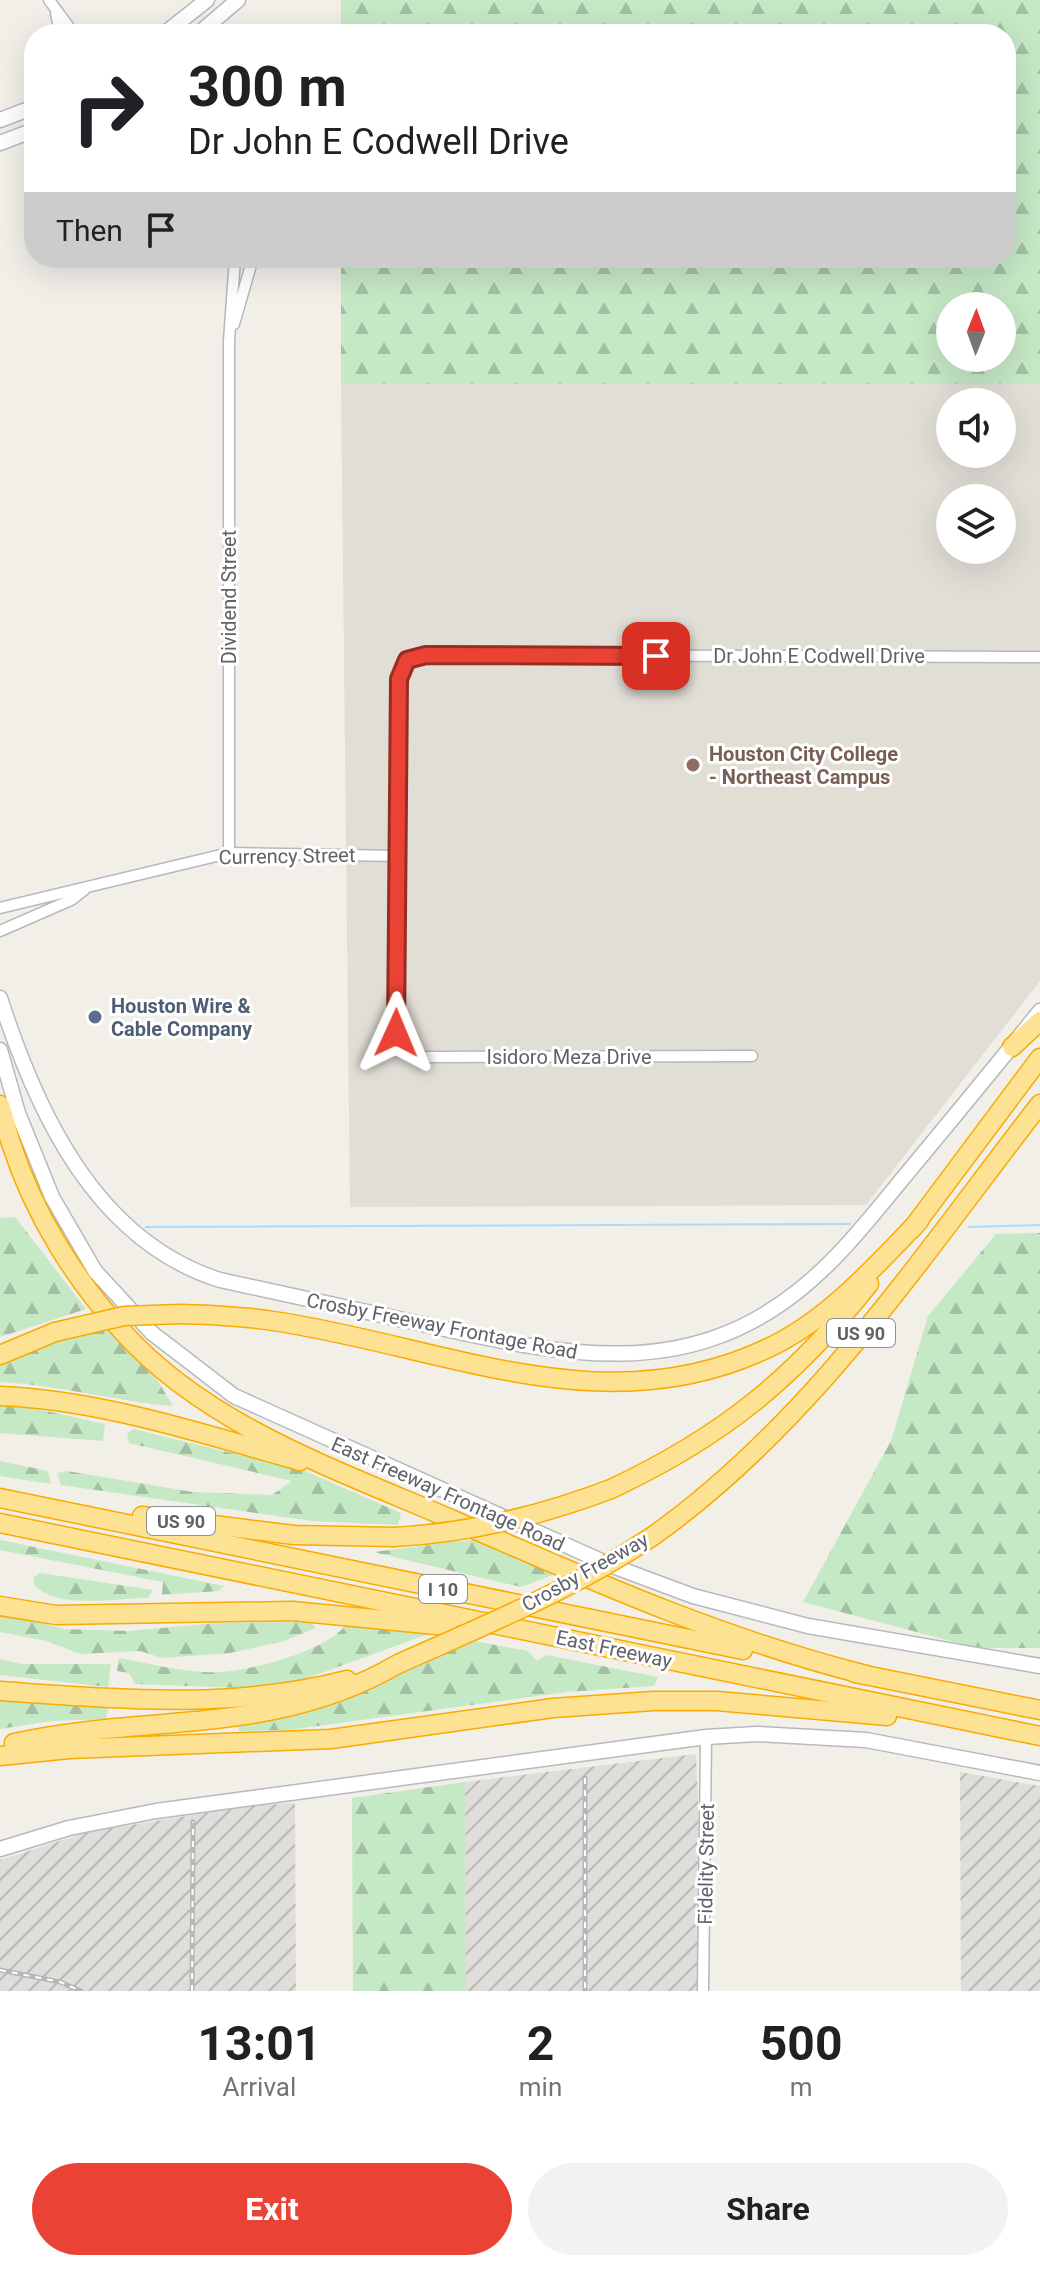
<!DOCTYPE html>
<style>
:root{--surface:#fff;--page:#f2f2f2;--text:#202124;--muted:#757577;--accent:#ea4335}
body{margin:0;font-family:Roboto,sans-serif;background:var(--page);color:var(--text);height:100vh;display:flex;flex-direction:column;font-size:30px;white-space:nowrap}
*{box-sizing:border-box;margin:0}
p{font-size:26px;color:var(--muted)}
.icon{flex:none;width:44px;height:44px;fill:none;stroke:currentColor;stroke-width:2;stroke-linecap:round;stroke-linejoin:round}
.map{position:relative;height:1991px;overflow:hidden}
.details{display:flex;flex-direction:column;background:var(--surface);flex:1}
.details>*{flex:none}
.guide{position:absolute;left:24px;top:24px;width:992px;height:244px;border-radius:32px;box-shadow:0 8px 32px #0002;background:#fff;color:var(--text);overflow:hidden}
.needle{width:52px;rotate:1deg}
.buttons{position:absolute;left:936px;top:292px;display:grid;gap:16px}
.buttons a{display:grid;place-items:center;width:80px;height:80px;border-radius:50%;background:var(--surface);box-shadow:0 8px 32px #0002;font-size:40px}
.pin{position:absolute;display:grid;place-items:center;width:68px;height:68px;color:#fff;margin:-34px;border-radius:16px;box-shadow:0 4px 12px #0006}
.me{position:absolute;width:88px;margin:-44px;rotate:1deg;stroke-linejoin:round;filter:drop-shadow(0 0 6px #0008)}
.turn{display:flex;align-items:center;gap:28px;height:168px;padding:0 32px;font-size:36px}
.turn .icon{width:104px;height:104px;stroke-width:2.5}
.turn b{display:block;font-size:56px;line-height:68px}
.then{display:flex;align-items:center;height:76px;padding:0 32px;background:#0003;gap:16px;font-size:30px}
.eta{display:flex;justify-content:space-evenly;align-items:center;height:136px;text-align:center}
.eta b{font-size:48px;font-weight:700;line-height:56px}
.action{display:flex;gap:16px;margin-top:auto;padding:16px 32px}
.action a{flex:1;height:92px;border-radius:48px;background:var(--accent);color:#fff;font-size:32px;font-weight:700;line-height:92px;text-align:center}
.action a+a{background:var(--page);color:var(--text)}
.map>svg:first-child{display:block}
</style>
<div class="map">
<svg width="1040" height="1991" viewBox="0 0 1040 1991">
<defs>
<pattern id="industrial-furrows" width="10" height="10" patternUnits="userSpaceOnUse" patternTransform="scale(2)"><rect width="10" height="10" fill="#e0deda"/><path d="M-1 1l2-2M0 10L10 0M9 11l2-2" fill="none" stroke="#b9b8b5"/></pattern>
<pattern id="forest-firs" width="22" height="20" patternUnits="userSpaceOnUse" patternTransform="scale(2)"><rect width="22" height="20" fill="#c5e8c5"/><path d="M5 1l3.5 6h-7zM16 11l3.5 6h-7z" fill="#a3c0a4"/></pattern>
</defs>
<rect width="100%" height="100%" fill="#f1efe8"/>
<g fill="url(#industrial-furrows)">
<path d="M696,1754L705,1991H466L465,1782Z"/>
<path d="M960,1772L1040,1786V1991H961Z"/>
<path d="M295,1803L296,1991H0V1860L88,1832L248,1806Z"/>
</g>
<path fill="#e1ded6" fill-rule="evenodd" d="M341,384H1040V981L866,1205L350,1207ZM950,402H1002V454H950ZM950,498H1002V550H950Z"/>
<g fill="url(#forest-firs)" fill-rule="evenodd">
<path d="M341,0H1040V384H341V258H1006V34H341ZM950,306H1002V358H950Z"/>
<path d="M15,1217L86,1309L0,1337V1218Z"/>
<path d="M1040,1233V1648H977L803,1602L891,1441L928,1316L996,1234Z"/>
<path d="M106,1329L158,1381L173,1406C114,1401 59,1385 0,1382V1365L56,1343Z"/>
<path d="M0,1406H24L105,1424L103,1441L0,1433Z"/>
<path d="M133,1429L305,1471L401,1513L398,1525L312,1521L61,1485L57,1473L67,1471L193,1492L272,1495L292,1481L129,1443L127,1434Z"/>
<path d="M0,1461L48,1471L51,1484L0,1476Z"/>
<path d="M478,1539L555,1574L521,1587L373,1552Z"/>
<path d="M0,1540L224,1586L218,1591L162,1595L163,1582L0,1550Z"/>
<path d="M40,1573L153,1590L148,1598C116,1598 58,1610 34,1585V1577Z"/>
<path d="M0,1611L64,1629L129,1631L217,1623L311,1622L315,1628L284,1641L230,1653L162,1658L140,1651L80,1654L47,1641L0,1632Z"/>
<path d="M347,1623L434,1632L302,1680L242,1688L135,1684L129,1673L117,1671L119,1658C147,1663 177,1671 205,1672C239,1675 329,1652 347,1623Z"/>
<path d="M474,1641L528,1651L537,1661L546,1655L658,1677L654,1686L567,1692L288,1730L239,1731V1725L341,1701Z"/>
<path d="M0,1659L21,1664H111L108,1687L0,1675Z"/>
<path d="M0,1700L108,1708L106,1719L51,1721L0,1729Z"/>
<path d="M465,1782L466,1991H353L352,1798Z"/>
</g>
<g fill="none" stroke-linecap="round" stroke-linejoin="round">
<g stroke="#aadaff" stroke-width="2">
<path d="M146,1227L850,1224"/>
<path d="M969,1227L1040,1225"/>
</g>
<g stroke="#b5b8bc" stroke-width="13">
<g id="street">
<path d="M49,0L74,34"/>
<path d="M56,14L61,34"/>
<path d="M234,324L253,258"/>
<path d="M229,853V341L235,258"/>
<path d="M0,908L229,853L399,856"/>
<path d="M0,931L71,900L84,890"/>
<path d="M752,1056L423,1057L405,1050L396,1033L399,679L407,660L426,655L1040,657"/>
<path d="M703,1991L706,1737"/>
</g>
</g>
<g stroke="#b6babf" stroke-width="17">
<g id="secondary">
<path d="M164,34L207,0"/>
<path d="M198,34L238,0"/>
<path d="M0,120L34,107"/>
<path d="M0,143L34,130"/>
<path d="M0,998C37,1113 96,1241 220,1280C287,1295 355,1309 422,1324C555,1353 680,1385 798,1291C841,1257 874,1213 909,1171C953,1118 997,1065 1040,1011"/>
<path d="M0,1050L18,1113L52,1197L95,1271L152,1333L234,1396L610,1565L693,1596L808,1626L1040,1666"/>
<path d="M0,1849L69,1828L156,1811L706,1737L757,1734L866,1740L1040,1773"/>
</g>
</g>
<g stroke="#f9ab00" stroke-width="21">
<g id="highway">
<path d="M1012,1047L1040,1021"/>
<path d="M0,1105C5,1119 7,1133 12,1146C34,1214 75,1280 123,1332C207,1426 340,1471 453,1520C588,1579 722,1639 866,1675"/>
<path d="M912,1229L1040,1058"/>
<path d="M182,1314C213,1315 243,1316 273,1321C446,1346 612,1432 782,1341C835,1312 877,1264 919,1221"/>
<path d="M0,1355L55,1332"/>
<path d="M0,1396C101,1400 203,1434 300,1461"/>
<path d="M611,1489C722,1437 793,1379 869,1284"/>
<path d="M0,1498L743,1650"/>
<path d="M142,1516L294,1535L394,1537"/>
<path d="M0,1523L1040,1736"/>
<path d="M653,1536C812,1423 922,1256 1040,1104"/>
<path d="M0,1606L56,1615L292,1611L447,1626"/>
<path d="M855,1673L1040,1710"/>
<path d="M0,1691C116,1699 233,1710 347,1680"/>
<path d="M14,1743C150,1713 272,1737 398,1664"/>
<path d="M0,1756L69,1749L331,1739L553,1708L653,1701H717L887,1716"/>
</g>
</g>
<use href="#street" stroke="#fff" stroke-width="10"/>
<use href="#secondary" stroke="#fff" stroke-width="14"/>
<use href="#highway" stroke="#fde293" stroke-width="18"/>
<g stroke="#b6b7b8" stroke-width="5">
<g id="rail">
<path d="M585,1778V1991"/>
<path d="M0,1970L60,1982L81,1991"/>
<path d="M192,1991L193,1822"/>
</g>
</g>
<use href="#rail" stroke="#fff" stroke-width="2" stroke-dasharray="6" stroke-linecap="butt"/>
<g stroke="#f9ab00" stroke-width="21" stroke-linecap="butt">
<g id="highway-bridge">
<path d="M55,1332L124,1316L182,1314"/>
<path d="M394,1537C470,1533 540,1516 611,1489"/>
<path d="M398,1664C485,1625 574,1589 653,1536"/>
</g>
</g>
<use href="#highway-bridge" stroke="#fde293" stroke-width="18"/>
</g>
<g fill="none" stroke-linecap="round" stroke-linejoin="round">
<g stroke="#982c22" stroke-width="20">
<path id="route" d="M396,1033L399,679L407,660L426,655L656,656"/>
</g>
<use href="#route" stroke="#ea4335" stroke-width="14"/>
</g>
<circle fill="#8d6e63" stroke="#fff" stroke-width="3" cx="693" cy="765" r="8"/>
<circle fill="#5c6f8a" stroke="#fff" stroke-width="3" cx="95" cy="1017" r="8"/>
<g text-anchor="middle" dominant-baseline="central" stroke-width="6" stroke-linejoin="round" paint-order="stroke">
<g fill="#fff" stroke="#8f9295" stroke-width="2">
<rect x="827" y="1319" width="68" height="28" rx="6"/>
<rect x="147" y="1507" width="68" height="28" rx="6"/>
<rect x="419" y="1575" width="48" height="28" rx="6"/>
</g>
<g font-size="18" font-weight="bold" fill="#5f6368">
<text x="861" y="1333">US 90</text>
<text x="181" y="1521">US 90</text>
<text x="443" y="1589">I 10</text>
</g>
<g font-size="20" fill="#5f6368" stroke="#fff">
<text transform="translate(229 597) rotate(-90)">Dividend Street</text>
<text x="819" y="656">Dr John E Codwell Drive</text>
<text transform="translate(287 856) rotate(-1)">Currency Street</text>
<text x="569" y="1057">Isidoro Meza Drive</text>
<text transform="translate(442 1326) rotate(11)">Crosby Freeway Frontage Road</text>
<text transform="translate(448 1494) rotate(24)">East Freeway Frontage Road</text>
<text transform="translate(585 1572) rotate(-29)">Crosby Freeway</text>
<text transform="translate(614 1649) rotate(12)">East Freeway</text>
<text transform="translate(706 1864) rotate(-89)">Fidelity Street</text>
</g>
<g font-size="20" font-weight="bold" fill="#785e54" stroke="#fff" text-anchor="start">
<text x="709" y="754">Houston City College<tspan x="709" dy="23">- Northeast Campus</tspan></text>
</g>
<g font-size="20" font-weight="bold" fill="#4e5e75" stroke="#fff" text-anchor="start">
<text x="111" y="1006">Houston Wire &amp;<tspan x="111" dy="23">Cable Company</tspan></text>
</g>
</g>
</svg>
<div class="buttons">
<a><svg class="needle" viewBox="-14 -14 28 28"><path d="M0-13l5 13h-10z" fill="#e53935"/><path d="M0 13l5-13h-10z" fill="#757577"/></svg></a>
<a><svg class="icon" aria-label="sound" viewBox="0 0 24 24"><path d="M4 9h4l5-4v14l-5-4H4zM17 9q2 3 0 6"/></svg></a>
<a><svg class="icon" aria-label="layers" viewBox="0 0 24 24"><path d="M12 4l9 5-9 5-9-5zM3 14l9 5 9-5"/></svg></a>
</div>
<div class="pin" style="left:656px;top:656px;background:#d93025"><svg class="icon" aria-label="arrive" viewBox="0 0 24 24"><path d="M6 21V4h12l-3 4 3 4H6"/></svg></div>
<svg class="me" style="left:396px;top:1033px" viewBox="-20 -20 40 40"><path d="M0-17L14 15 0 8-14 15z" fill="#ea4335" stroke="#fff" stroke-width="4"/></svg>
<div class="guide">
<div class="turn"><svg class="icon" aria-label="right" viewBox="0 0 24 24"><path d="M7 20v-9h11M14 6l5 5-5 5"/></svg><div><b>300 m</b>Dr John E Codwell Drive</div></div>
<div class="then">Then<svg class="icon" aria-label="arrive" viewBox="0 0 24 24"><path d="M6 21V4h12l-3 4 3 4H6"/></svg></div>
</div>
</div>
<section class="details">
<div class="eta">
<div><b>13:01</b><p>Arrival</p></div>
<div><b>2</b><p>min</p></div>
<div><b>500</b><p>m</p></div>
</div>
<div class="action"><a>Exit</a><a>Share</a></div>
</section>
